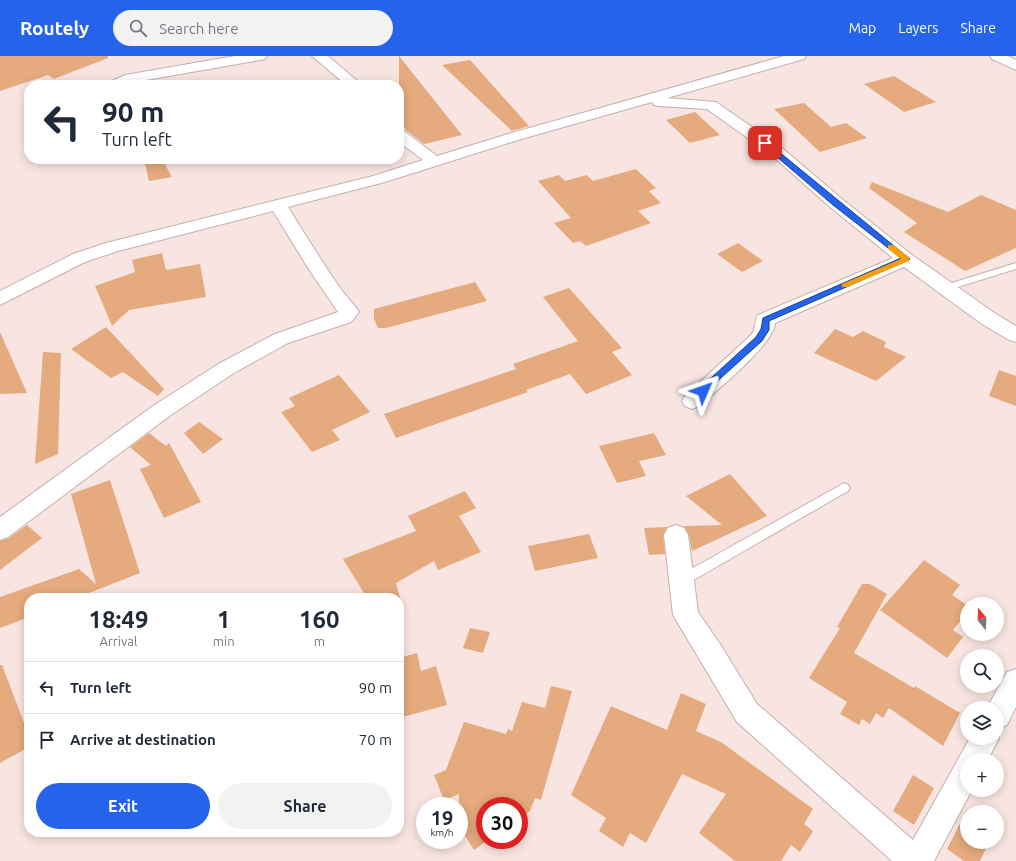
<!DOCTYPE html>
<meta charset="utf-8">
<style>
:root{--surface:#fff;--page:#f2f2f3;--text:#1f2937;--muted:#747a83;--line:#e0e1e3;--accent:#2563eb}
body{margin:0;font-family:Ubuntu,sans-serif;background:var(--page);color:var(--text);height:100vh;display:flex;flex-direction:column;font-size:15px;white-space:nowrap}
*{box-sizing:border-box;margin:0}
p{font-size:13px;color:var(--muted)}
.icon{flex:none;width:22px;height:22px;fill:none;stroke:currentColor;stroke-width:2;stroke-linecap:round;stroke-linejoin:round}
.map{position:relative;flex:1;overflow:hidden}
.details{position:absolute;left:24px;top:537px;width:380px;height:244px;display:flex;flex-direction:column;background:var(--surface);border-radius:16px;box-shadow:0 2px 10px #0003}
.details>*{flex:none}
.hud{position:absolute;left:24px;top:24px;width:380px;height:84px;border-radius:16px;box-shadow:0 2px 10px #0003;background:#fff;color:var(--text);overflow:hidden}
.needle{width:26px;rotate:341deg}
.fabs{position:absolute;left:960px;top:541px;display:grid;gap:8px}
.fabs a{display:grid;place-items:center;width:44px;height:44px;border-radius:50%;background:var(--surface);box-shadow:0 2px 10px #0003;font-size:20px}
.speed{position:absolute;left:416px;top:741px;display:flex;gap:8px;font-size:20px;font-weight:700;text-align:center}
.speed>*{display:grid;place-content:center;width:52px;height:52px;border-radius:50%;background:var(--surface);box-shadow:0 2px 10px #0003;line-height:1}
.speed small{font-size:10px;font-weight:400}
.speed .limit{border:6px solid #d22;background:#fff;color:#111}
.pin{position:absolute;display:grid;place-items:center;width:34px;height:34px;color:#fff;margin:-17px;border-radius:8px;box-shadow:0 2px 6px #0006}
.me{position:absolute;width:44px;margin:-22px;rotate:47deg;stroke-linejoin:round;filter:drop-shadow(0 0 3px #0008)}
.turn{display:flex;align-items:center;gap:14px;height:84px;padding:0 12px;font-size:18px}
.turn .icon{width:52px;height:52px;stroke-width:2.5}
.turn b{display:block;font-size:28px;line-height:34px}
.eta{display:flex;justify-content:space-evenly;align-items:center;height:68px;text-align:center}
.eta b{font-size:24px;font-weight:600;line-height:28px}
.action{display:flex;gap:8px;margin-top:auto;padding:8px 12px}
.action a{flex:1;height:46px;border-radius:24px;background:var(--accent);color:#fff;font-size:16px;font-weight:600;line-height:46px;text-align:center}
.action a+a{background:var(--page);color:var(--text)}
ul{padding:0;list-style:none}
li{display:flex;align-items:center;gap:12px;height:52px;padding:0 12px;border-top:1px solid var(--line)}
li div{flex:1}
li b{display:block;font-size:15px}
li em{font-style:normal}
header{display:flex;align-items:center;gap:24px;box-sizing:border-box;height:56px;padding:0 20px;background:var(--accent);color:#fff}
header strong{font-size:19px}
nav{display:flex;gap:22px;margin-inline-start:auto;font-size:14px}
.search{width:280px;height:36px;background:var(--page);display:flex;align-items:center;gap:10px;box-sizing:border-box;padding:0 14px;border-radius:22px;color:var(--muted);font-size:15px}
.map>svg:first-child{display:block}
</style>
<header>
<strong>Routely</strong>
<div class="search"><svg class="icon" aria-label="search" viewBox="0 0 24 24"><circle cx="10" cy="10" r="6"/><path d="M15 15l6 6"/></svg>Search here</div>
<nav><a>Map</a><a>Layers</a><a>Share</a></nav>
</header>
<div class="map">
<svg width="1016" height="805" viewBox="0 0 1016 805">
<rect width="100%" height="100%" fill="#f8e5e2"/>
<g fill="#e5aa7d">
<path d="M0,0H108V2L54,23L48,19L0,35Z"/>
<path d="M399,0L462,79L424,88L406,74L399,65Z"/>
<path d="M470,4L529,70L512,75L442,9Z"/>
<path d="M894,20L936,46L904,56L864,28Z"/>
<path d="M804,47L831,71L846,67L867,82L820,96L774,53Z"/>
<path d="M695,56L720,79L690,87L666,64Z"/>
<path d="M144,103H162L172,121L149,125Z"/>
<path d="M636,113L656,132L649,135L661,147L638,155L651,167L586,190L580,185L573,187L554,167L571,162L538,125L559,119L565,125L587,119L593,125Z"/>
<path d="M872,126L948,156L981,139L1016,154V192L965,215L904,176L917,167L869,132Z"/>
<path d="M738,187L763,205L742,216L717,198Z"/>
<path d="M162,197L166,214L200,208L206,241L129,254L112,270L95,230L135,216L132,204Z"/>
<path d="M475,226L487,245L386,272H378L374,263V253Z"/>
<path d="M569,232L622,292L612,296L632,319L586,338L570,318L526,334L528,336L396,382L384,358L516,313L513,308L578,285L543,241Z"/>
<path d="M106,271L164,333L158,340L123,316L111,322L71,293Z"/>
<path d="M835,273L853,281L863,275L886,286L884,291L906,301L876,325L814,297Z"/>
<path d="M0,276L27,337L0,338Z"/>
<path d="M43,296L61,297L58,398L35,408Z"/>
<path d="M999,314L1016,320V350L989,340Z"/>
<path d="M339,319L370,356L332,374L340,384L312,396L281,356L295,350L289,342Z"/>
<path d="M199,366L223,383L203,398L184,377Z"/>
<path d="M149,377L166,390L169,387L201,446L164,462L140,413L151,409L130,391Z"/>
<path d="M654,377L666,399L639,405L646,420L617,427L599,390Z"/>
<path d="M730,418L767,460L692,495L689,479L684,470L722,469L686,440Z"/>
<path d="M110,424L140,517L89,537L91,542H29V561L0,572V541L79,513L96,528L71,438Z"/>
<path d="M465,435L476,452L459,460L481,496L438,514L434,505L396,527L400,542H367L343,503L416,475L408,460Z"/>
<path d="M27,469L42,482L0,514V485L9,482Z"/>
<path d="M667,471L663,479L665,498L649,499L644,472Z"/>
<path d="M589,478L598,502L535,515L528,490Z"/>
<path d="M924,504L960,529L952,539L967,549V557L953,574L963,581L947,602L880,554Z"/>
<path d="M862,528H870L887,538L854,597L914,632L915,630L960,657L943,690L889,652L883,662L876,657L870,668L862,663L859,669L840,658L847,646L809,622L840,572L837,571Z"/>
<path d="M470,572L490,576L483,597L463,592Z"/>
<path d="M417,597L421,615L436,610L447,649L399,662V602Z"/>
<path d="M0,609H2L29,680V691L0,707Z"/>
<path d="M551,630L572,635L541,744L535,742L530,755L519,762V750H485V784H488L474,794L459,770V738L444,744L434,719L446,714L464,666L506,678L508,673L512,675L522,646L545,652Z"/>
<path d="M681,637L706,648L696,675L721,686L813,753L804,768L813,775L800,796L791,789L781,805H735L699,777L726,738L682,718L646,787L630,777L623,791L599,775L606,762L571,739L611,650L667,674Z"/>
<path d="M913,719L934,732L914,769L893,755Z"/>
<path d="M967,754L969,756H967V786H989L980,805H964L947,793Z"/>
</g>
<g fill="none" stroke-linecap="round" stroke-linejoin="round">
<g stroke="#c2b0ad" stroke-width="2">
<g id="lane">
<path d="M1016,207V213L945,235L940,232L942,230Z"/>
<path d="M844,427L848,429L850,432L848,435L685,529L681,530L677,529L675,525L677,521Z"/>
</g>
</g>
<g stroke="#c2b0ad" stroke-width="2">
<g id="street">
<path d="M235,0H267L265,3L260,4L129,27L125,29H108L110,26L125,19Z"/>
<path d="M312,0H328L362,29H346Z"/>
<path d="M784,0H806L804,3L667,42L716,46L782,92L842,143L912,199L996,258L1016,270V286L1009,284L982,268L904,211L775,267C775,287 716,335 699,350L692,353L685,350L682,345L685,340L752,278C756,272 754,266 758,259L893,202L830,151L770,98L707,53L659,50L654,49L652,46L518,84L385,126L288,151C304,177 321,204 338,229C344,239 353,246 359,256L351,266L288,287L234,317L168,361L8,481L0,484V461L153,350L220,307L275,278L338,256L308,212L273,155L118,195L85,206L0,249V235L73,198L106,187L373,120L423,104L399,86V73L404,75L437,100L508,78Z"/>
<path d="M990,0H1008L1016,4V14L992,3Z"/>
<path d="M676,469L684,472L688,479L698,556L720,588L757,648L913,784L970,682H997V678L999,682L988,704H967V734H972L934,805H892L737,666L673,559L664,479L668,472Z"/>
<path d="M1016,613V651L1007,669L997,673V652H987L1007,616Z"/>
</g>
</g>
<use href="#lane" fill="#fff" fill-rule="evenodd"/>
<use href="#street" fill="#fff" fill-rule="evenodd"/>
</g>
<path fill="#2563eb" stroke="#184099" d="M763,86H767L910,203L769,265V274L762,285L703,338L700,337V332L756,281L761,273L763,262L901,202L833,149L763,89Z"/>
<path fill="#f59e0b" d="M888,189H893L909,201V205L847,231H842V228L901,203L888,193Z"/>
</svg>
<div class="fabs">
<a><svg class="needle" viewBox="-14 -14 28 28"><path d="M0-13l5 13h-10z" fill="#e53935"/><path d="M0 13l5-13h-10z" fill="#747a83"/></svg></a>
<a><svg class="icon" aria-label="search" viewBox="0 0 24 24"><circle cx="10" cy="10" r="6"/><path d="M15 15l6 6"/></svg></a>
<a><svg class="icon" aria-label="layers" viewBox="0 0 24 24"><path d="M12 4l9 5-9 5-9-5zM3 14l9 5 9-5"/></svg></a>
<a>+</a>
<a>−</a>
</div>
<div class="speed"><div>19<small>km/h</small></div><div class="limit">30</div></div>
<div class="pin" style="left:765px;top:87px;background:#d93025"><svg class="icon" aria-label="arrive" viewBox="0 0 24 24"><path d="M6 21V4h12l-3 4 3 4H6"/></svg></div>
<svg class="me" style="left:703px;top:335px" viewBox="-20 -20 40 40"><path d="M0-17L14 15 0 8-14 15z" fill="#2563eb" stroke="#fff" stroke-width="4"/></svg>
<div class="hud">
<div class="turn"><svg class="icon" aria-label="left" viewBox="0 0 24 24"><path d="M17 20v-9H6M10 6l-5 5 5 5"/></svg><div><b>90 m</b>Turn left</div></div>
</div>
<section class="details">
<div class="eta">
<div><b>18:49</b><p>Arrival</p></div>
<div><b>1</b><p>min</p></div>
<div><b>160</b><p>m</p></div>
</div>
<ul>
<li><svg class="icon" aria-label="left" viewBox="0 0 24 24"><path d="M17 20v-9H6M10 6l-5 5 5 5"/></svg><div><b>Turn left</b></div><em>90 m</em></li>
<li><svg class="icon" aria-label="arrive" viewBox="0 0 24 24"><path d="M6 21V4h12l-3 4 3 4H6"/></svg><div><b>Arrive at destination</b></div><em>70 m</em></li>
</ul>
<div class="action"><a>Exit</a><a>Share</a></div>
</section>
</div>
